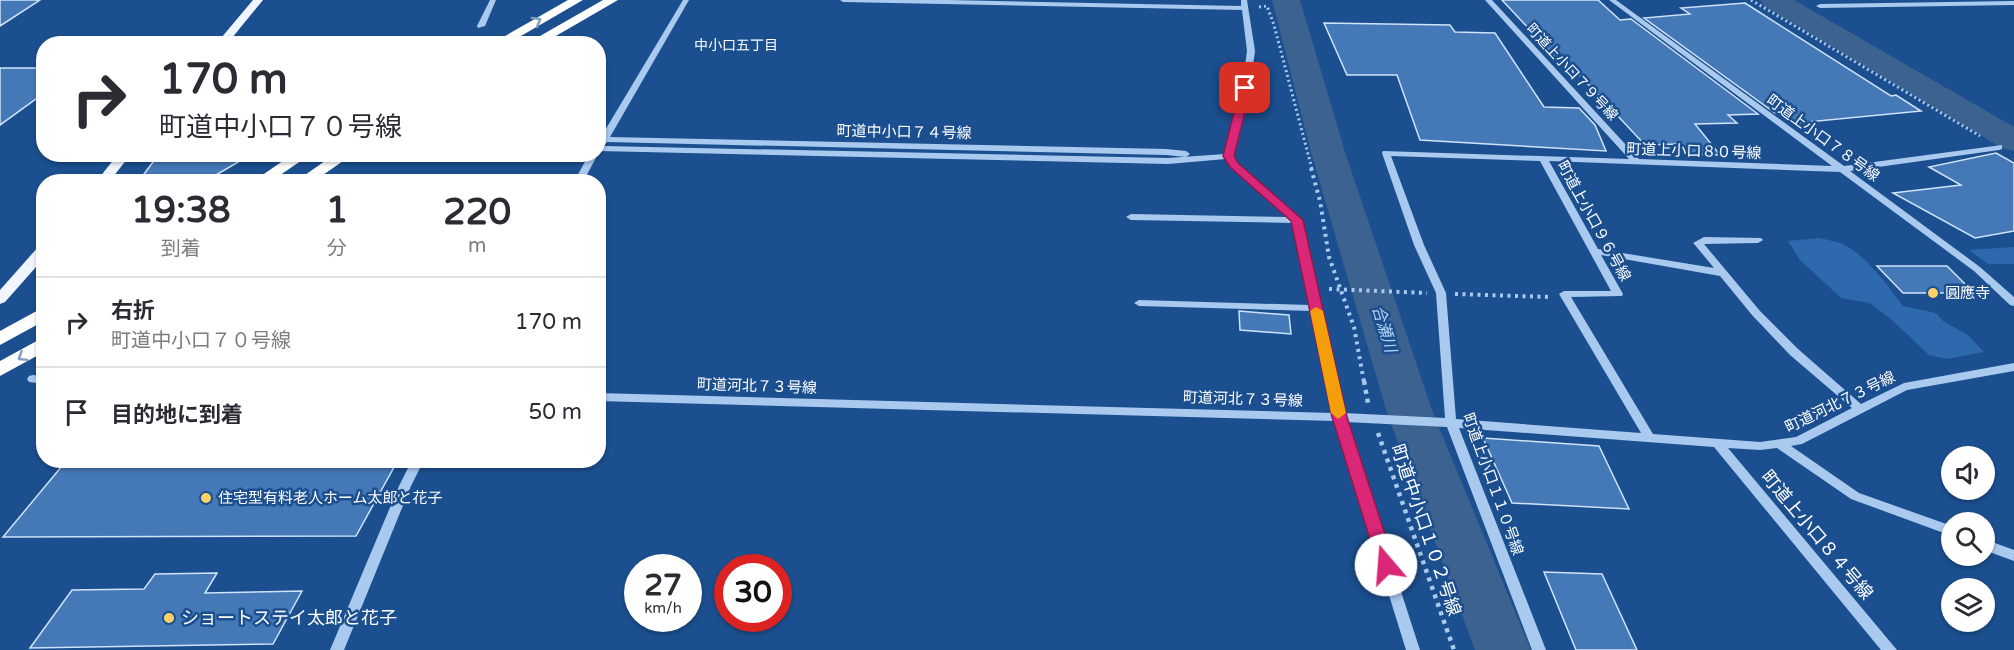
<!DOCTYPE html>
<html lang="ja">
<meta charset="utf-8">
<style>
:root{--surface:#fff;--page:#f2f2f3;--text:#2b2b33;--muted:#7c7c81;--line:#e1e1e2}
body{margin:0;font-family:"Varela Round","Noto Sans JP",sans-serif;background:var(--page);color:var(--text);height:100vh;display:flex;flex-direction:column;font-size:22px;white-space:nowrap}
*{box-sizing:border-box;margin:0}
p{font-size:20px;color:var(--muted)}
.icon{flex:none;width:33px;height:33px;fill:none;stroke:currentColor;stroke-width:2;stroke-linecap:round;stroke-linejoin:round}
.map{position:relative;flex:1;overflow:hidden}
.sheet{position:absolute;left:36px;top:174px;width:570px;height:294px;display:flex;flex-direction:column;background:var(--surface);border-radius:24px;box-shadow:0 2px 4px #0004}
.sheet>*{flex:none}
.guide{position:absolute;left:36px;top:36px;width:570px;height:126px;border-radius:24px;box-shadow:0 2px 4px #0004;background:#fff;color:var(--text);overflow:hidden}
.fabs{position:absolute;left:1941px;top:446px;display:grid;gap:12px}
.fabs a{display:grid;place-items:center;width:54px;height:54px;border-radius:50%;background:var(--surface);box-shadow:0 2px 4px #0004;font-size:30px}
.speed{position:absolute;left:624px;top:554px;display:flex;gap:12px;font-size:30px;font-weight:700;text-align:center}
.speed>*{display:grid;place-content:center;width:78px;height:78px;border-radius:50%;background:var(--surface);box-shadow:0 2px 4px #0004;line-height:1}
.speed small{font-size:15px;font-weight:400}
.speed .limit{border:9px solid #d22;background:#fff;color:#111}
.pin{position:absolute;display:grid;place-items:center;width:51px;height:51px;color:#fff;margin:-26px;border-radius:12px;box-shadow:0 3px 9px #0006}
.me{position:absolute;width:66px;margin:-33px;rotate:342deg;stroke-linejoin:round;filter:drop-shadow(0 0 4px #0008)}
.turn{display:flex;align-items:center;gap:21px;height:126px;padding:0 24px;font-size:27px}
.turn .icon{width:78px;height:78px;stroke-width:2.5}
.turn b{display:block;font-size:42px;line-height:51px}
.eta{display:flex;justify-content:space-evenly;align-items:center;height:102px;text-align:center}
.eta b{font-size:36px;font-weight:700;line-height:42px}
ul{padding:0;list-style:none}
li{display:flex;align-items:center;gap:18px;height:90px;padding:0 24px;border-top:2px solid var(--line)}
li div{flex:1}
li b{display:block;font-size:22px}
li em{font-style:normal}
.map>svg:first-child{display:block}
</style>
<div class="map">
<svg width="2014" height="650" viewBox="0 0 2014 650">
<rect width="100%" height="100%" fill="#1b4f8f"/>
<g fill="#2e69ad">
<path d="M1819,238C1827,240 1836,241 1843,244C1867,256 1887,285 1903,306L1936,313L1943,321L1968,335L1984,352L1947,359L1929,355L1893,321L1870,303L1841,298L1800,260L1788,241Z"/>
<path d="M2014,247V264H1988L1969,250Z"/>
</g>
<g fill="none" stroke-linecap="round" stroke-linejoin="round">
<g fill="#3c6290" fill-rule="evenodd">
<path d="M1272,0H1300L1345,152L1433,413L1531,650H1475L1387,413L1311,152Z"/>
<path d="M1760,0H1794L2014,127V151L2002,148L1764,6Z"/>
</g>
</g>
<g fill="#4478b7" stroke="#cfe3fa" stroke-width="1.5">
<path d="M0,0H40L0,26Z"/>
<path d="M1502,0H1598L1620,20L1631,19L1758,114L1728,115L1737,123L1695,124L1720,155L1686,154L1678,144L1645,145L1571,66L1575,78Z"/>
<path d="M1745,3L1891,96L1896,95L1921,111L1797,123L1783,113H1775L1644,18L1690,14L1681,8Z"/>
<path d="M1324,23L1450,25L1455,32L1495,33L1544,107L1579,108L1595,125L1606,151L1420,140L1397,75H1347Z"/>
<path d="M0,68H44V93L0,125Z"/>
<path d="M1996,153L2014,163V231L1975,238L1893,193L1961,185L1929,167Z"/>
<path d="M159,154H252L204,182H138Z"/>
<path d="M1877,266H1947L1974,293H1903Z"/>
<path d="M1239,311L1289,315L1291,334L1240,330Z"/>
<path d="M1483,438L1599,446L1629,509L1512,503Z"/>
<path d="M67,460H398L356,536L3,537Z"/>
<path d="M1544,572L1602,574L1637,650H1576Z"/>
<path d="M217,573L205,593L302,591L273,644L30,648L72,590L144,589L155,574Z"/>
</g>
<g fill="none" stroke-linecap="round" stroke-linejoin="round">
<g stroke="#a9c9ee" stroke-width="3" stroke-dasharray="2 3" stroke-linecap="butt">
<path d="M1751,0L1980,136"/>
<path d="M1259,7L1267,6L1274,25L1312,169"/>
</g>
<g stroke="#a9c9ee" stroke-width="4" stroke-dasharray="3 4.5" stroke-linecap="butt">
<path d="M1311,168L1320,201L1329,257L1354,327L1364,382"/>
<path d="M1455,294L1550,297"/>
</g>
<g stroke="#a9c9ee" stroke-width="4.5" stroke-dasharray="4 5" stroke-linecap="butt">
<path d="M1364,381L1368,403"/>
<path d="M1378,433L1454,650"/>
</g>
<g fill="#a9c9ee" fill-rule="evenodd">
<path d="M490,0H496L485,26L478,28L477,26Z"/>
<path d="M683,0H689L610,137L1166,149L1186,151L1190,154L1186,157L1166,155L607,142L604,146L1168,158L1225,154L1239,107L1247,51L1242,10L843,2L840,0H949L1241,6V0H1247L1255,51L1247,107L1233,156L1238,164L1302,220L1344,413L1445,418L1436,293L1414,245L1382,153L1383,151L1629,159L1485,0H1492L1639,159L1832,166L1609,0H1616L1844,166L2002,145V149L1999,150L1850,171L1980,267L2014,297V306L2010,305L1974,271L1840,172L1549,161L1598,249L1714,268L1695,245L1693,243L1704,237L1761,238L1763,240L1758,243L1704,244L1760,311L1798,349L1861,404L1904,383L2014,363V371L1907,390L1802,444L1791,446L1859,493L1952,526V536L1851,499L1777,448L1760,450L1728,448L1897,650H1881L1714,447L1459,428L1546,650H1532L1447,427L1346,422L1420,650H1406L1335,421L598,401V393L1332,413L1311,311L1139,306L1134,303L1139,300L1310,305L1293,223L1131,220L1126,217L1131,214L1288,217L1231,167L1226,159L1168,164L598,151V136L601,137ZM1391,156L1540,161L1611,291H1564L1559,294L1641,433L1456,419L1446,293L1424,245ZM1601,255L1720,276L1752,315L1790,355L1852,408L1796,437L1760,442L1653,434L1571,297L1622,296L1623,294Z"/>
<path d="M2014,1V5L1820,8L1816,6L1820,4Z"/>
<path d="M589,154H598L583,182H574Z"/>
<path d="M33,375L44,376V384L29,382L27,379L29,376Z"/>
<path d="M412,460H424L411,486L344,650H330L399,486Z"/>
<path d="M1984,539L2014,550V561L1984,550Z"/>
</g>
<g fill="#f0f6ff" fill-rule="evenodd">
<path d="M253,0H263L227,44H216Z"/>
<path d="M118,154H131L109,182H96Z"/>
<path d="M44,245V258L5,302L0,304V290L39,246Z"/>
</g>
<g fill="#fff" fill-rule="evenodd">
<path d="M568,0H583L507,44H491Z"/>
<path d="M603,0H618L542,44H526Z"/>
<path d="M293,154H311L270,182H252Z"/>
<path d="M335,154H353L313,182H295Z"/>
<path d="M44,307V321L0,345V331Z"/>
<path d="M44,337V352L0,376V361Z"/>
</g>
<path stroke="#a9c9ee" stroke-width="4" stroke-dasharray="3 4.5" stroke-linecap="butt" d="M1329,289L1427,293"/>
</g>
<defs><path id="oneway-chevron" d="M-2-3.5L2.5 0L-2 3.5" fill="none" stroke-width="1.6" stroke-linecap="round" stroke-linejoin="round" transform="scale(1.5)"/></defs>
<g stroke="#829ec1">
<use href="#oneway-chevron" transform="translate(537 21) rotate(-29)"/>
<use href="#oneway-chevron" transform="translate(22 357) rotate(148)"/>
</g>
<path fill="#db2777" stroke="#8e194d" stroke-width="1.5" d="M1245,85L1251,88L1234,156L1238,163L1303,220L1347,417L1395,565L1392,570L1386,572L1380,570L1378,565L1332,417L1291,221L1230,167L1223,156L1240,88Z"/>
<path fill="#f59e0b" d="M1316,307L1323,311L1346,413L1338,419L1331,413L1310,311Z"/>
<g fill="#ffd166" stroke="#1b4f8f" stroke-width="2">
<circle cx="1933" cy="293" r="6"/>
<circle cx="206" cy="498" r="6"/>
<circle cx="169" cy="618" r="6"/>
</g>
<g text-anchor="middle" dominant-baseline="central" stroke-width="5" stroke-linejoin="round" paint-order="stroke">
<g font-size="14" fill="#fff" stroke="#1b4f8f">
<text x="736" y="45">中小口五丁目</text>
</g>
<g font-size="14" fill="#fff" stroke="#1b4f8f">
<text transform="translate(1572 72) rotate(47)">町道上小口７９号線</text>
</g>
<g font-size="15" fill="#fff" stroke="#1b4f8f">
<text transform="translate(904 132) rotate(1)">町道中小口７４号線</text>
<text transform="translate(1823 138) rotate(36)">町道上小口７８号線</text>
<text transform="translate(1694 151) rotate(2)">町道上小口８０号線</text>
<text transform="translate(1594 221) rotate(61)">町道上小口９６号線</text>
<text transform="translate(757 386) rotate(2)">町道河北７３号線</text>
<text transform="translate(1243 399) rotate(2)">町道河北７３号線</text>
<text transform="translate(1840 402) rotate(-26)">町道河北７３号線</text>
<text transform="translate(1493 484) rotate(70)">町道上小口１１０号線</text>
</g>
<g font-size="15" fill="#fff" stroke="#1b4f8f" text-anchor="start">
<text x="1945" y="293">圓應寺</text>
<text x="218" y="498">住宅型有料老人ホーム太郎と花子</text>
</g>
<g font-size="16" font-style="italic" fill="#b5d3f5" stroke="#1b4f8f">
<text transform="translate(1384 329) rotate(73)">合瀬川</text>
</g>
<g font-size="18" fill="#fff" stroke="#1b4f8f">
<text transform="translate(1426 530) rotate(71)">町道中小口１０２号線</text>
<text transform="translate(1817 535) rotate(50)">町道上小口８４号線</text>
</g>
<g font-size="18" fill="#fff" stroke="#1b4f8f" text-anchor="start">
<text x="181" y="618">ショートステイ太郎と花子</text>
</g>
</g>
</svg>
<div class="fabs">
<a><svg class="icon" aria-label="sound" viewBox="0 0 24 24"><path d="M4 9h4l5-4v14l-5-4H4zM17 9q2 3 0 6"/></svg></a>
<a><svg class="icon" aria-label="search" viewBox="0 0 24 24"><circle cx="10" cy="10" r="6"/><path d="M15 15l6 6"/></svg></a>
<a><svg class="icon" aria-label="layers" viewBox="0 0 24 24"><path d="M12 4l9 5-9 5-9-5zM3 14l9 5 9-5"/></svg></a>
</div>
<div class="speed"><div>27<small>km/h</small></div><div class="limit">30</div></div>
<div class="pin" style="left:1245px;top:88px;background:#d93025"><svg class="icon" aria-label="arrive" viewBox="0 0 24 24"><path d="M6 21V4h12l-3 4 3 4H6"/></svg></div>
<svg class="me" style="left:1386px;top:565px" viewBox="-20 -20 40 40"><circle r="19" fill="#fff"/><path d="M0-13L10 11 0 6-10 11z" fill="#db2777"/></svg>
<div class="guide">
<div class="turn"><svg class="icon" aria-label="right" viewBox="0 0 24 24"><path d="M7 20v-9h11M14 6l5 5-5 5"/></svg><div><b>170 m</b>町道中小口７０号線</div></div>
</div>
<section class="sheet">
<div class="eta">
<div><b>19:38</b><p>到着</p></div>
<div><b>1</b><p>分</p></div>
<div><b>220</b><p>m</p></div>
</div>
<ul>
<li><svg class="icon" aria-label="right" viewBox="0 0 24 24"><path d="M7 20v-9h11M14 6l5 5-5 5"/></svg><div><b>右折</b><p>町道中小口７０号線</p></div><em>170 m</em></li>
<li><svg class="icon" aria-label="arrive" viewBox="0 0 24 24"><path d="M6 21V4h12l-3 4 3 4H6"/></svg><div><b>目的地に到着</b></div><em>50 m</em></li>
</ul>
</section>
</div>
